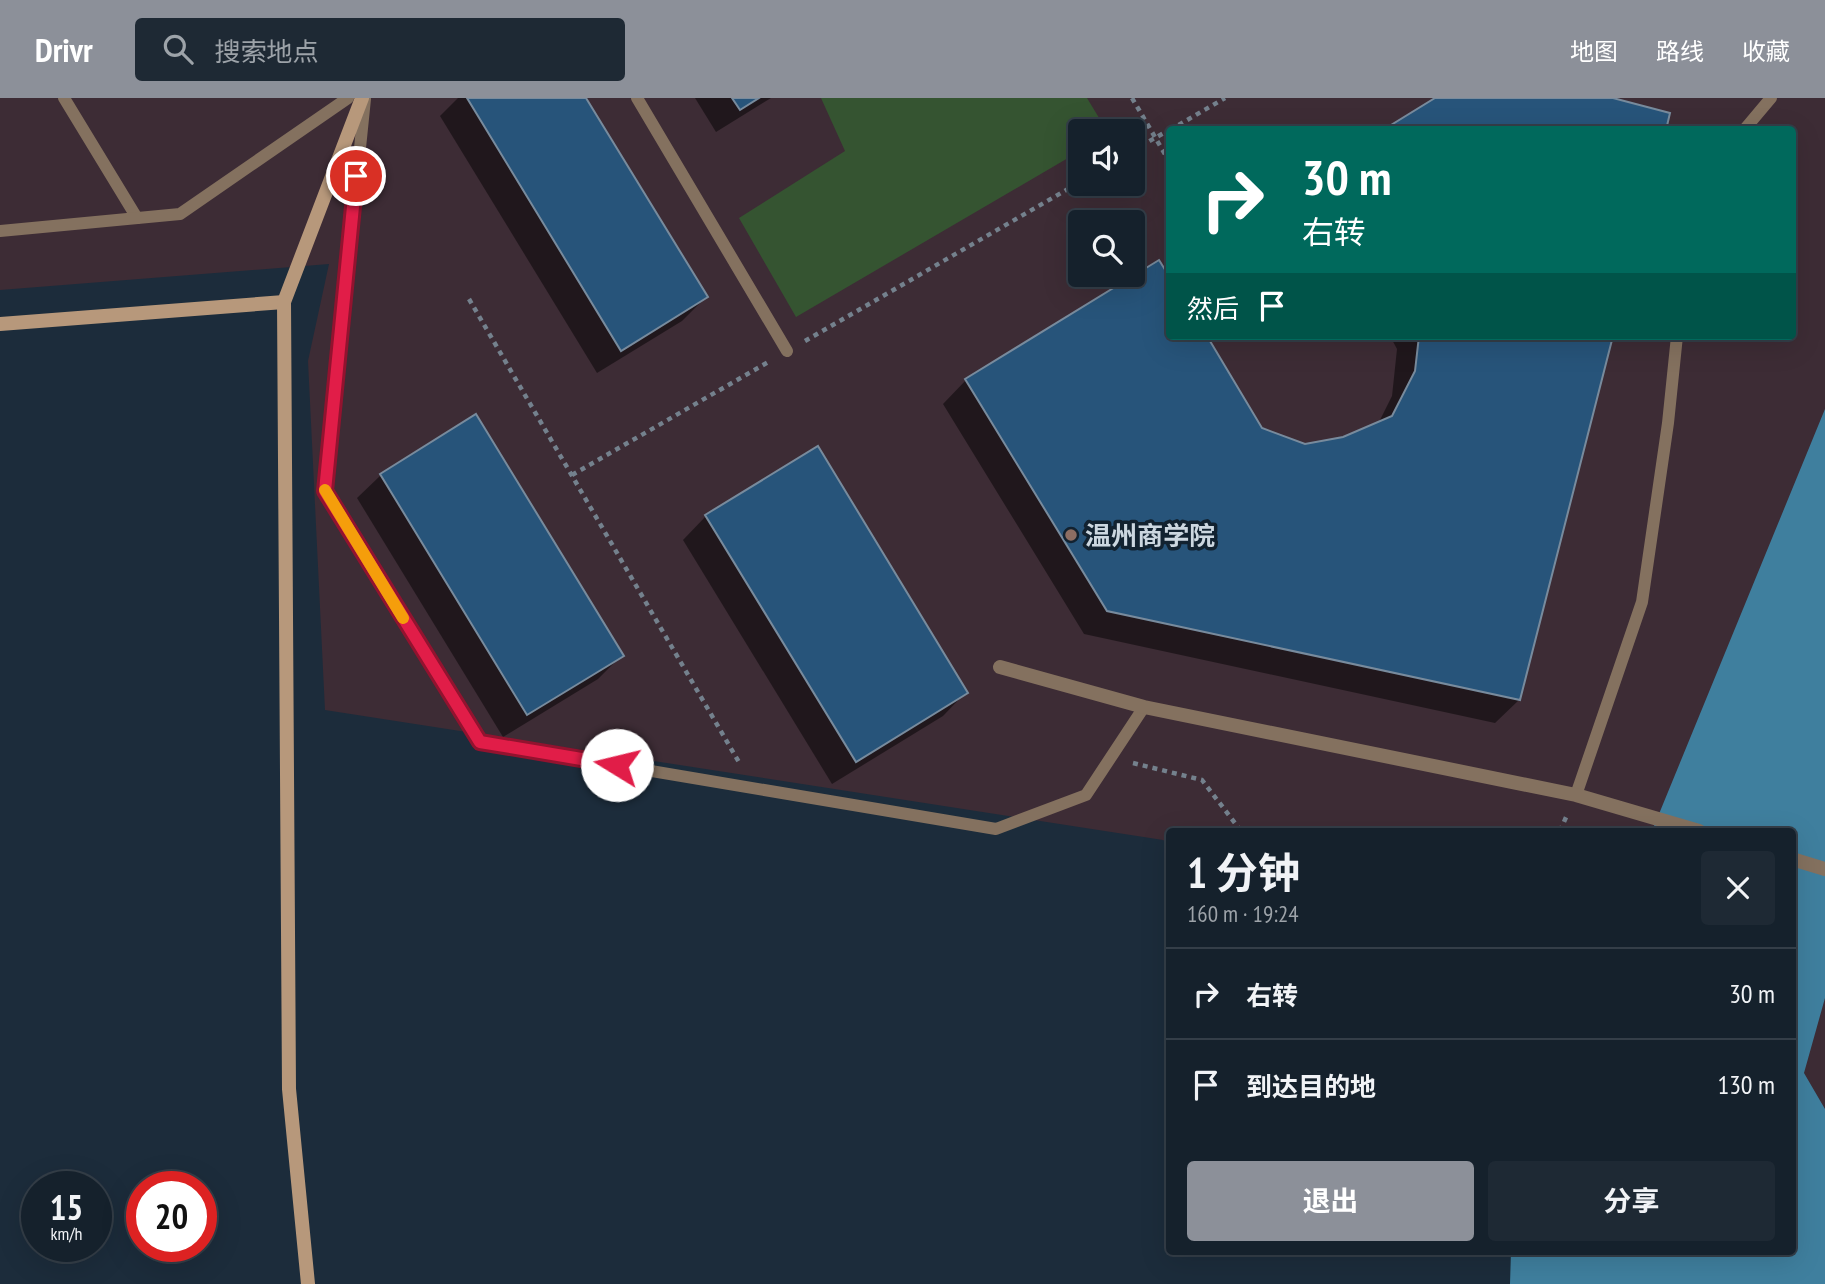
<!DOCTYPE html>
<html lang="zh">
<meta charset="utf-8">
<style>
:root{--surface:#15212c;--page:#1e2934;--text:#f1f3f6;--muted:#9da3a9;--line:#343e48;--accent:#8c9099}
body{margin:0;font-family:"PT Sans Narrow","Noto Sans SC",sans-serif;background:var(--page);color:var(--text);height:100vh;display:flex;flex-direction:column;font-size:26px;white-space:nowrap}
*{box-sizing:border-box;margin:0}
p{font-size:23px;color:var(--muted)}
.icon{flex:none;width:38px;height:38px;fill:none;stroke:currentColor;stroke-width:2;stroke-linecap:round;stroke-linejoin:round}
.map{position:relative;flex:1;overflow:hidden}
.details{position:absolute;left:1166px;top:730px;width:630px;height:427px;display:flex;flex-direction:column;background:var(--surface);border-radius:7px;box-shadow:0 7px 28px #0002,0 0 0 2px var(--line)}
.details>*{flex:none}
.banner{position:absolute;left:1166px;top:28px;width:630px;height:214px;border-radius:7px;box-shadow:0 7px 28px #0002,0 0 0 2px var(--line);background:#00695c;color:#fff;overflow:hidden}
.controls{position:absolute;left:1068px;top:21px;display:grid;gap:14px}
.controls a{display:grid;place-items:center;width:77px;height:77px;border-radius:7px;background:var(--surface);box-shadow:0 7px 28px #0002,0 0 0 2px var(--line);font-size:35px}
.speed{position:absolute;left:21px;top:1073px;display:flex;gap:14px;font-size:35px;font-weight:700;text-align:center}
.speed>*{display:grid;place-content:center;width:91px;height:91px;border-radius:50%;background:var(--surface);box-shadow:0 7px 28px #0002,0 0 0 2px var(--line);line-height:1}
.speed small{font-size:18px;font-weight:400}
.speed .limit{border:10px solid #d22;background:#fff;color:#111}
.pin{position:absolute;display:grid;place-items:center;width:60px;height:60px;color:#fff;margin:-30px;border:4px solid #fff;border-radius:50%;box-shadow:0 2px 7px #0007}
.me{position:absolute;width:77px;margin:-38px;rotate:279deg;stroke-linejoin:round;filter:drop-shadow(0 0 5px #0008)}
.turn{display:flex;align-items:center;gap:24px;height:147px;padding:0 21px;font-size:32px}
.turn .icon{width:91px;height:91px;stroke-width:2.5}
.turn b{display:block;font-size:49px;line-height:60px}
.then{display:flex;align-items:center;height:66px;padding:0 21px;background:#0003;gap:14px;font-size:26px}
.round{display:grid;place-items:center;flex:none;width:74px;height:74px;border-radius:7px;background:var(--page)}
.headline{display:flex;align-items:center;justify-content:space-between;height:119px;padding:0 21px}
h1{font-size:42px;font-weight:700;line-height:52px}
.action{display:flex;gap:14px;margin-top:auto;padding:14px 21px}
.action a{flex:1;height:80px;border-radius:7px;background:var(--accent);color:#fff;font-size:28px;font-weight:700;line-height:80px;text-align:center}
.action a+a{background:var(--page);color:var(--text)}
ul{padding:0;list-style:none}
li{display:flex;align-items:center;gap:21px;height:91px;padding:0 21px;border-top:2px solid var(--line)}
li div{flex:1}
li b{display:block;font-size:26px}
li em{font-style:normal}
header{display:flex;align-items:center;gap:42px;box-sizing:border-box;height:98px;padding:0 35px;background:var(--accent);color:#fff}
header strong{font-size:33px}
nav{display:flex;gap:38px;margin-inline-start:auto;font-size:24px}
.search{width:490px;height:63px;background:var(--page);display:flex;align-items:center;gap:18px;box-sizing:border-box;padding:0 24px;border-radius:7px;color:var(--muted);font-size:26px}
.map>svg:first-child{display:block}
</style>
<header>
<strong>Drivr</strong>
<div class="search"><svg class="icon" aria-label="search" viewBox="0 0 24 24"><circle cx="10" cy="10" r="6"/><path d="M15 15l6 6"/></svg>搜索地点</div>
<nav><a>地图</a><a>路线</a><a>收藏</a></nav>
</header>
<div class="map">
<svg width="1825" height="1186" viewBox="0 0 1825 1186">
<rect width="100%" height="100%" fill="#1c2c3b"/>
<path fill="#3d2c35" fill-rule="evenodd" d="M0,0H1825V1101L1792,1088V733H1169V746L1163,742L325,612L308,263L329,166L0,192ZM1169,32H1792V238H1169ZM1080,33H1132V86H1080ZM1080,124H1132V177H1080Z"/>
<path fill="#355431" d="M821,0H1087L1107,33H1080V53L796,219L739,120L845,53Z"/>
<path fill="#3f7f9e" d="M1825,311V900L1804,975L1825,1011V1186H1510L1511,1153H1792V733H1652Z"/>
<g fill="#0007">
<path d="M458,0H584L706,199L682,223L597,275L440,18Z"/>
<path d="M695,0H771L716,34Z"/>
<path d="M1169,181V238H1205L1265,335L1305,348L1344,341L1378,326L1392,298L1397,251L1390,238H1611L1519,602L1495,625L1084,536L943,306L966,282Z"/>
<path d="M381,377L621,558L598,581L503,639L357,400Z"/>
<path d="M706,418L966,594L943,618L832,686L683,442Z"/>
</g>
<g fill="#27547a" stroke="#788b9d" stroke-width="2">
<path d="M467,0H586L708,199L621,253Z"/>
<path d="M732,0H759L740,12Z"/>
<path d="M1435,0H1613L1670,15L1666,32H1383Z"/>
<path d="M1159,162L1169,178V238H1207L1262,330L1305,346L1343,339L1392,318L1415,273L1419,238H1613L1520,602L1107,513L965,281Z"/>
<path d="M476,316L624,558L527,617L380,376Z"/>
<path d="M818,348L968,595L856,664L705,417Z"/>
</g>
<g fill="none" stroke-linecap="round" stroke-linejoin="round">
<g stroke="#74818d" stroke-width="4.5" stroke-dasharray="5 5" stroke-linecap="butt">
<path d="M1132,0L1169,63"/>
<path d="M1170,32L1225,0"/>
<path d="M1132,53L1169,32"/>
<path d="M469,201L740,666"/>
<path d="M805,243L1080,84"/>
<path d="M572,377L770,263"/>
<path d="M1133,665L1202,682L1241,733"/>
<path d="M1560,733L1567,717"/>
</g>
<g stroke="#84715f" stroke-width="12">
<path d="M64,0L137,120"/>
<path d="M637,0L787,253"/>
<path d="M365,1L325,393L479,644L996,731L1086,697L1144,609"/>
<path d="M1744,32L1771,0"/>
<path d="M0,133L180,116L348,0"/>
<path d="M1576,697L1642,504L1668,325L1677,238"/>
</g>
<g stroke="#84715f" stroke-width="14">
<path d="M1000,569L1144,609L1576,697L1699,733"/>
<path d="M1792,761L1825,771"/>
</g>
<g stroke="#b7987b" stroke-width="14">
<path d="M0,226L284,204"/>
<path d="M308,1186L289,991L284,204L362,0"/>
</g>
</g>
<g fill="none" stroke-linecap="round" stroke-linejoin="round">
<g stroke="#92132f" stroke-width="18">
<path id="route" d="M356,78L325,393L480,644L617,667"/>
</g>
<use href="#route" stroke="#e11d48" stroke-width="12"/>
<path stroke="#f59e0b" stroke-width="12" d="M325,392L403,520"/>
</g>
<circle fill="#8d6e63" stroke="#122230" stroke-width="2.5" cx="1071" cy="437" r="7"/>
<g text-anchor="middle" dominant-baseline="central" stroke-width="7" stroke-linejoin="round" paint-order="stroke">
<g font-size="26" font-weight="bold" fill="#ccd7e0" stroke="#122230" text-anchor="start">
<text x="1085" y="437">温州商学院</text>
</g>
</g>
</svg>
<div class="controls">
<a><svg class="icon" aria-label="sound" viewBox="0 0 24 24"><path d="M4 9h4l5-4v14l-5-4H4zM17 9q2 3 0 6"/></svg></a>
<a><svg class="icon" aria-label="search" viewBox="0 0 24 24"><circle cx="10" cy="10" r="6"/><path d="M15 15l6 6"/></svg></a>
</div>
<div class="speed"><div>15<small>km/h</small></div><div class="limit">20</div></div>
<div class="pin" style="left:356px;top:78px;background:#d93025"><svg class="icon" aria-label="arrive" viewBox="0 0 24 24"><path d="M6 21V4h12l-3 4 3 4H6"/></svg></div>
<svg class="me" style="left:617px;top:667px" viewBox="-20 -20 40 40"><circle r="19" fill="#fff"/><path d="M0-13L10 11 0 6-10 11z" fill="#e11d48"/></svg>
<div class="banner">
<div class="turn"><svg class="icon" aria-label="right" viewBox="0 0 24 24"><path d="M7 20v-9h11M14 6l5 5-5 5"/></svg><div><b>30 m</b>右转</div></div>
<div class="then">然后<svg class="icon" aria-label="arrive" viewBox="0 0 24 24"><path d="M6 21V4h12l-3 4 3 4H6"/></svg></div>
</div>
<section class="details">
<div class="headline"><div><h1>1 分钟</h1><p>160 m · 19:24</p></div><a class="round"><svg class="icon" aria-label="close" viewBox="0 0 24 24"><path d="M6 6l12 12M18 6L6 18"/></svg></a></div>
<ul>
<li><svg class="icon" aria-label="right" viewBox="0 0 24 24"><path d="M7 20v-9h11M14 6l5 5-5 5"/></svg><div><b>右转</b></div><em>30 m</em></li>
<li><svg class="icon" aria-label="arrive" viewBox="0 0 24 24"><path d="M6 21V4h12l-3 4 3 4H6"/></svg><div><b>到达目的地</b></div><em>130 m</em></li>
</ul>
<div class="action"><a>退出</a><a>分享</a></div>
</section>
</div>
